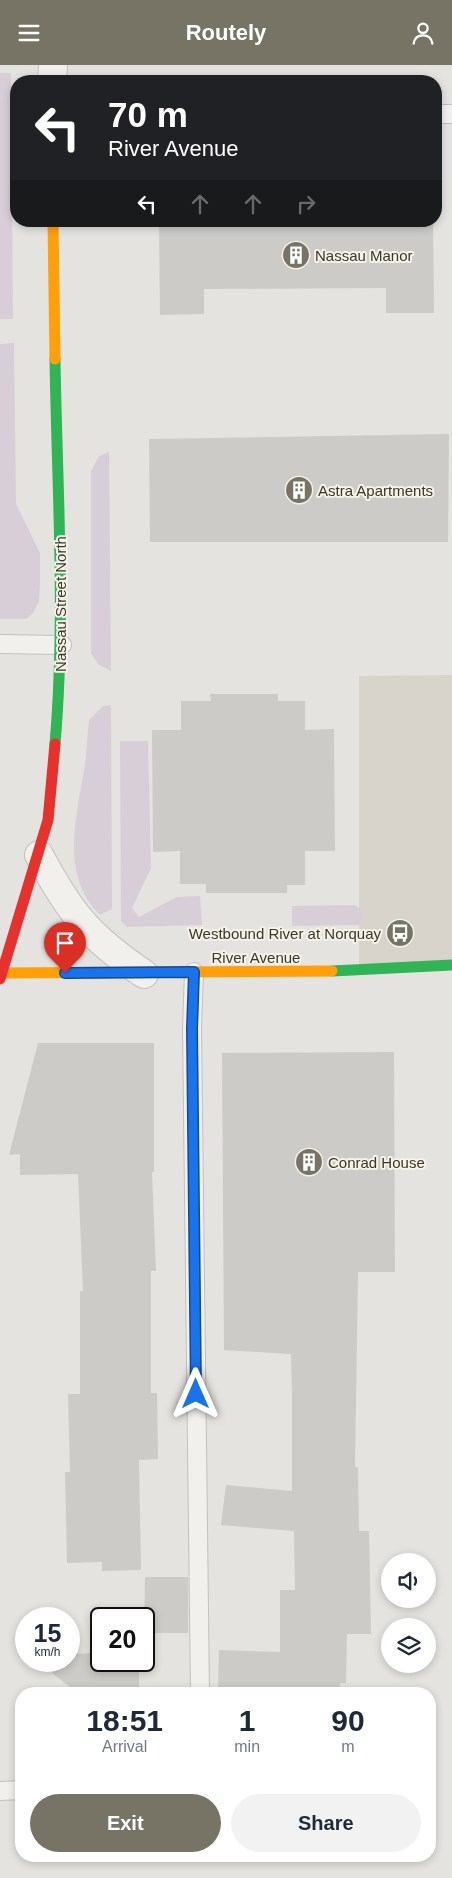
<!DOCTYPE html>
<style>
:root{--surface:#fff;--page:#f2f2f3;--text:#1f2937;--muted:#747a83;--accent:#777466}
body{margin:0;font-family:Arial,sans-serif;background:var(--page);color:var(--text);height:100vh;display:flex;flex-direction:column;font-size:19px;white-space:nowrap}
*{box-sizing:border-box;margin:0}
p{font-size:16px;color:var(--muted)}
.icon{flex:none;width:28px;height:28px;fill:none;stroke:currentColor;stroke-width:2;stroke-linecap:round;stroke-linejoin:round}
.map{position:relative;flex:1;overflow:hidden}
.details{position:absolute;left:15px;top:1622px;width:421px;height:175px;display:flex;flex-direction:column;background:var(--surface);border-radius:20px;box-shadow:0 2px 8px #0003}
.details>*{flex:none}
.banner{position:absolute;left:10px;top:10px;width:432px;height:152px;border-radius:20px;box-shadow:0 2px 8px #0003;background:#202124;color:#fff;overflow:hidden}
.buttons{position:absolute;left:381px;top:1488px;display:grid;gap:10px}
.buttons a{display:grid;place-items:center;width:55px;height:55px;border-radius:50%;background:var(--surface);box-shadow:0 2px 8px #0003;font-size:25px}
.speed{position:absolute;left:15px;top:1542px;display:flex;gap:10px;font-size:25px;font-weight:700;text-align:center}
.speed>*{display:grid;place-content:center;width:65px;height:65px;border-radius:50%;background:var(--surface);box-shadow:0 2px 8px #0003;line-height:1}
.speed small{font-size:12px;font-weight:400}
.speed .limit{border:2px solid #111;border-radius:8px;background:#fff;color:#111}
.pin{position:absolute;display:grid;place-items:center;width:42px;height:42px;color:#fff;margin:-51px -21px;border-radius:50% 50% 50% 0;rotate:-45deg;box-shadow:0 0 5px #0007}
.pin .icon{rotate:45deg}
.me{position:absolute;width:55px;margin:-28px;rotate:0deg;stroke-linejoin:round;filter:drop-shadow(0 0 4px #0008)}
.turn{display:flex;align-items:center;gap:18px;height:105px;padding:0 15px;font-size:22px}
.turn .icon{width:65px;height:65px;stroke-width:2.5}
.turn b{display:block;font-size:35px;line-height:42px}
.lanes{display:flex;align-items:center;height:48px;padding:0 15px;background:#0003;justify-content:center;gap:25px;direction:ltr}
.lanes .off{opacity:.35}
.eta{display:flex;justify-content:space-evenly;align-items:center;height:85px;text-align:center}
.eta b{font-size:30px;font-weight:800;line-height:35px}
.button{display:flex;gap:10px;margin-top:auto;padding:10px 15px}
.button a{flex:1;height:58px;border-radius:30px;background:var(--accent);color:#fff;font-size:20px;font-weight:800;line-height:58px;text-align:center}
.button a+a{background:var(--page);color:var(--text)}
header{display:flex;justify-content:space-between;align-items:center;height:65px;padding:0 15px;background:var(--accent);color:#fff;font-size:22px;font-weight:800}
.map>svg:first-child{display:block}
</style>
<header><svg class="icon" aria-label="menu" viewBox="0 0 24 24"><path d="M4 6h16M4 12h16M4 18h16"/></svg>Routely<svg class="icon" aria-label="person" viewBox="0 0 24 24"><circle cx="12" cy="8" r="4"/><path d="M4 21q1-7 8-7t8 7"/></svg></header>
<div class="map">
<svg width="452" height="1813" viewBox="0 0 452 1813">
<rect width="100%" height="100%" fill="#e4e3df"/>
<path fill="#d8d4cc" d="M452,610V900L359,906V611Z"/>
<g fill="#d8ced7">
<path d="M0,8H11L13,254H0Z"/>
<path d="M14,278L16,439L40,488V521L39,536L33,548L26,554H0V279Z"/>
<path d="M109,387L111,606L98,599L91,588V406L99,391Z"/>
<path d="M111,640L112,844L100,850C60,810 76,754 84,705C87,688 87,671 89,655L103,641Z"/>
<path d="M120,676H148L151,803L132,843L139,852L177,832L200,831L202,860L127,862L121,856Z"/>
<path d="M355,840L362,846L361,860L292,861V841Z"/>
</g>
<g fill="#cccbc7">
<path d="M159,156H433L434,248H386V223L204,224V249L160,250Z"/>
<path d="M449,369L448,477H150L149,374Z"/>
<path d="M210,629H278V636H305V665L334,664L335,786H305V820H287V828H206V819H180V786L153,787L152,665H181V636H211Z"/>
<path d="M38,978H154V1107H152L156,1206H151V1328H157L158,1394L139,1395L141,1505L102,1506V1497L67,1498L65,1407H70L68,1329H80V1226H83L78,1109L20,1110V1089L9,1090Z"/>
<path d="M394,987L395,1207H358L355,1402H358L359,1466H369L371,1569H347L346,1618H340L339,1629L218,1625L219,1585L280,1587V1525H295L294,1466L221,1460L226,1420L292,1426V1331L291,1289L224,1285L222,988Z"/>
<path d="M145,1512H188V1568H144Z"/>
<path d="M101,1588V1596H139V1629H79L52,1608L59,1596H69V1589Z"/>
</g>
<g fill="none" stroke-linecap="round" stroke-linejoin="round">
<g stroke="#c2c1bd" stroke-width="20">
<g id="lane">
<path d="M436,49H452"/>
<path d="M0,579L62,580"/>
<path d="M194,907L192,964L200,1629"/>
<path d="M0,1726L21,1725"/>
</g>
</g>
<g stroke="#c2c1bd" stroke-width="30">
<g id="street">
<path d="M52,16L53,0"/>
<path d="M39,790C70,848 89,872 144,909"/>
</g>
</g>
<use href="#lane" stroke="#f1f0ed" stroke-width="18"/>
<use href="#street" stroke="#f1f0ed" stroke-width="28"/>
<g stroke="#30b455" stroke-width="11">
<path d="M55,679C66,550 57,423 55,294"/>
<path d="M332,906L452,900"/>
</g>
<g stroke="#ff9f0a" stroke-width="11">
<path d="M53,156L55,294"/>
<path d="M0,908L332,906"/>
</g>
<path stroke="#e5322d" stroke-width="11" d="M0,914L48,755L55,679"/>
</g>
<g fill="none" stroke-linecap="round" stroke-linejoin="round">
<g stroke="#114b97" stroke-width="12">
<path id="route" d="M65,908L194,907L192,964L196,1329"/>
</g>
<use href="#route" stroke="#1a73e8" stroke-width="9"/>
</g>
<defs>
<g id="building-disc" transform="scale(1.4375)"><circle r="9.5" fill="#777466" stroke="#f4f2eb"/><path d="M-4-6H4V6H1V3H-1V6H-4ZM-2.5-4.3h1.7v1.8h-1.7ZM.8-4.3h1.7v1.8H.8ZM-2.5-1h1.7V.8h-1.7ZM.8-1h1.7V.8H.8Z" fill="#fff"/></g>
<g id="bus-disc" transform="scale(1.4375)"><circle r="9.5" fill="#777466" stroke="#f4f2eb"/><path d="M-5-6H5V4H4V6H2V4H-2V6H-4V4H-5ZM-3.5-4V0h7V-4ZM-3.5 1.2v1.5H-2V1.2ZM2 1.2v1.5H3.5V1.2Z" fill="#fff"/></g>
</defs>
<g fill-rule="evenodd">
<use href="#building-disc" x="296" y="190"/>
<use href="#building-disc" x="299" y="425"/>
<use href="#bus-disc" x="400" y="868"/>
<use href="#building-disc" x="309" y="1097"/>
</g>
<g text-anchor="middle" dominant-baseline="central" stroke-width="4" stroke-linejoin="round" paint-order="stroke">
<g font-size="15" fill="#3d3825" stroke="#f4f2eb" text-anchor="start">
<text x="315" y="190">Nassau Manor</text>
<text x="318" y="425">Astra Apartments</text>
<text x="381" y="868" text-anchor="end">Westbound River at Norquay</text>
<text x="328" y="1097">Conrad House</text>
</g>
<g font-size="15" fill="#3d3825" stroke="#f4f2eb">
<text transform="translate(60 539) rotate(-90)">Nassau Street North</text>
<text x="256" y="892">River Avenue</text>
</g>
</g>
</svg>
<div class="buttons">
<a><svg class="icon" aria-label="sound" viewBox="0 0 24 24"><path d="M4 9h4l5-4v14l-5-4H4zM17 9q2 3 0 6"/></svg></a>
<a><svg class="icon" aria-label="layers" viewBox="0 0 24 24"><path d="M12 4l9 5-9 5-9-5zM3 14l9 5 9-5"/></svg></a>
</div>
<div class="speed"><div>15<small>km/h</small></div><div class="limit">20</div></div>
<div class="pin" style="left:65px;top:908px;background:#d93025"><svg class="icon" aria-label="arrive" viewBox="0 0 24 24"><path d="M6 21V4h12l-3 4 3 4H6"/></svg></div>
<svg class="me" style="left:196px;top:1329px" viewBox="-20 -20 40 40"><path d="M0-17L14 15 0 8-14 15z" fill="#1a73e8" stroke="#fff" stroke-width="4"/></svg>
<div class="banner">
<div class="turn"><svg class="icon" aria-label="left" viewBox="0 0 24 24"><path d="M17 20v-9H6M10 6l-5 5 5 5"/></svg><div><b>70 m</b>River Avenue</div></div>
<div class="lanes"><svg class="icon" aria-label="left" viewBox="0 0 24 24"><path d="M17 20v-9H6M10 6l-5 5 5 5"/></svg><svg class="icon off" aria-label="ahead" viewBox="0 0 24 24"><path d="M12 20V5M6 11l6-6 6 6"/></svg><svg class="icon off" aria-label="ahead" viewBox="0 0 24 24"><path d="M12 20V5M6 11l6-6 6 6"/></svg><svg class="icon off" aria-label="right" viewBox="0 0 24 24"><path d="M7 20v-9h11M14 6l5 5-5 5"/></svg></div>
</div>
<section class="details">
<div class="eta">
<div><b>18:51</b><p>Arrival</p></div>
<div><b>1</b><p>min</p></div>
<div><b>90</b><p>m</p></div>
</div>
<div class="button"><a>Exit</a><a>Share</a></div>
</section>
</div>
